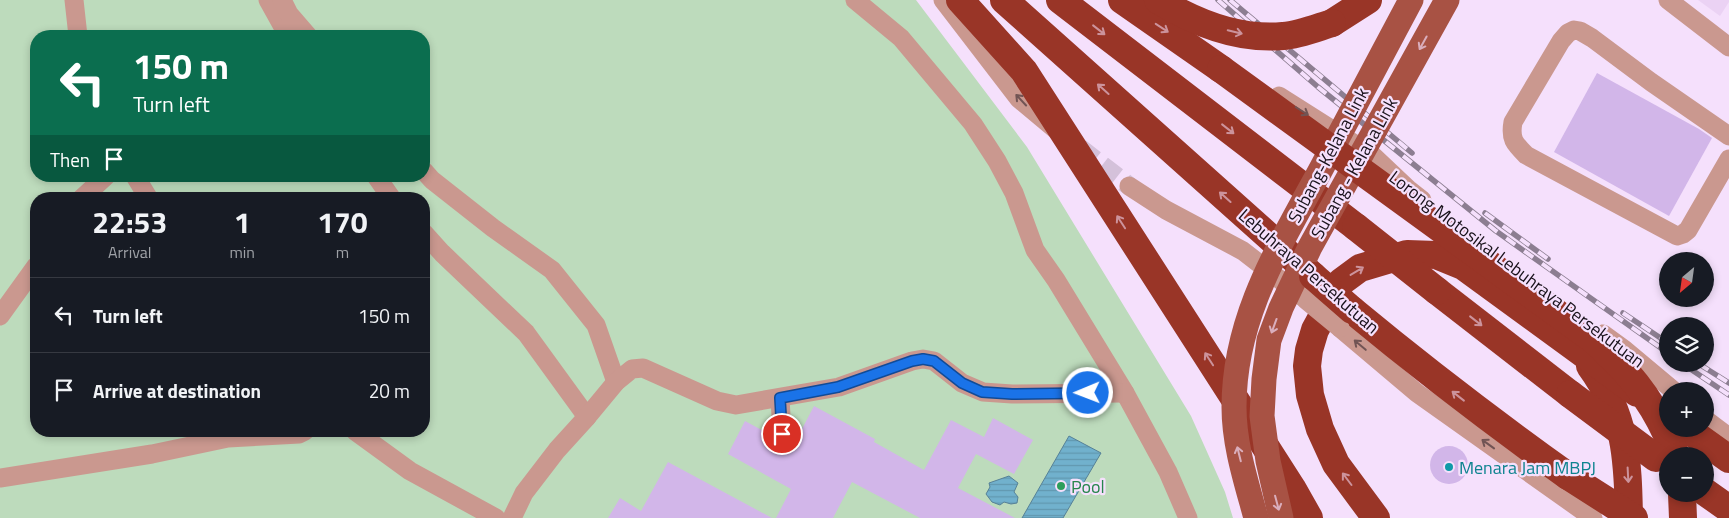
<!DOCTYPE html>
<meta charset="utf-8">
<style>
:root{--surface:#171b24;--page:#242831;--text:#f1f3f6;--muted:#9ea1a6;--line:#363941}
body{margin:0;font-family:"Titillium Web",sans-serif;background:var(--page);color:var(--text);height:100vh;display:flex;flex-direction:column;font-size:19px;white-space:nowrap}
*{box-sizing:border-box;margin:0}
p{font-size:16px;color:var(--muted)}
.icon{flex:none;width:28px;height:28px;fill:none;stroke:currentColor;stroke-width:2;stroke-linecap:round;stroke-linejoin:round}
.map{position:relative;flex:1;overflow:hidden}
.details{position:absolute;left:30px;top:192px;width:400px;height:245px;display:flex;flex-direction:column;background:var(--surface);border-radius:20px;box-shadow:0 2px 8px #0003}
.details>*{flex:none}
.banner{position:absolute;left:30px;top:30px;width:400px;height:152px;border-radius:20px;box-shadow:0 2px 8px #0003;background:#0b6e4f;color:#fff;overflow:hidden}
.needle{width:32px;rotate:209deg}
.fabs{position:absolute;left:1659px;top:252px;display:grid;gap:10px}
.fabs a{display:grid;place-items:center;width:55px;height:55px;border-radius:50%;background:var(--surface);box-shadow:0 2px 8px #0003;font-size:25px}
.pin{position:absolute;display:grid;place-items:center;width:42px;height:42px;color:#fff;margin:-21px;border:2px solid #fff;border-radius:50%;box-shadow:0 1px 5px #0007}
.me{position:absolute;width:55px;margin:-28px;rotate:269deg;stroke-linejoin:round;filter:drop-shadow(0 0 4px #0008)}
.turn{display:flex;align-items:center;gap:18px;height:105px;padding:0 20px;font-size:22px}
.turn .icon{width:65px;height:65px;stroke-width:2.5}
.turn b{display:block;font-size:35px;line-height:42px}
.then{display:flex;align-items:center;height:48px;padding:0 20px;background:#0003;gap:10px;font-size:19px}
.eta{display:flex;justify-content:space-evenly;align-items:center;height:85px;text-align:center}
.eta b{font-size:30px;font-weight:700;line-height:35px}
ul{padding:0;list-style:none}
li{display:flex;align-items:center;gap:15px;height:75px;padding:0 20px;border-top:1px solid var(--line)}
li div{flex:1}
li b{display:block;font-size:19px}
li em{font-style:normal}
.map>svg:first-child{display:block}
</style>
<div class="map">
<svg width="1729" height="518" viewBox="0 0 1729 518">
<defs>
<pattern id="water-rules" width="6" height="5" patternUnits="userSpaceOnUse" patternTransform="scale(1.25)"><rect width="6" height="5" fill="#71b1cd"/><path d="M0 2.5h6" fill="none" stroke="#6197af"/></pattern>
</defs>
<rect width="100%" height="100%" fill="#f5e0fc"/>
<path fill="#ebd2f4" d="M1698,0H1729V2L1720,16Z"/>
<path fill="#bddbbc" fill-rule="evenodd" d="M0,0H916L1027,147L1191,416L1225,492L1233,518H0ZM36,36H424V176H36ZM36,199H424V431H36Z"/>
<g fill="url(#water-rules)" stroke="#568197">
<path d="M1069,436L1101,453L1063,518H1022Z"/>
<path d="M1009,476L1018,483L1014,492L1018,497L1017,503L1011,504L1004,502L1000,505L992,502L986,494L990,487L989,483Z"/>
</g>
<g fill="#d2b6e9">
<path d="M1597,73L1699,129L1712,138L1669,216L1554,152Z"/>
<path d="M814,406L875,439L874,442L924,470L951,420L984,437L993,418L1033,440L1014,474L976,454L958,488L1015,518H920L852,482L833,518H776L791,489L728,454L745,421L771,435L772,440L777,444L782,445L788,444L793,446Z"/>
<circle cx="1449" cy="465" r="19"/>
<path d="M668,462L772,518H608L620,498L641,511Z"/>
</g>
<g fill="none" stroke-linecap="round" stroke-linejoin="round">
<path stroke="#d4c1da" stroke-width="19" stroke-dasharray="19 9" stroke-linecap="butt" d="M1080,148L1129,186"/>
<g stroke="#ca988f" stroke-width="19">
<path d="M74,0L78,36"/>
<path d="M268,0L288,36"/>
<path d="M282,0L289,14L308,36"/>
<path d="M855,0L901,38L973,124L997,161L1014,193L1035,250L1056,280L1125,393L1168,472L1188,518"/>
<path d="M943,0L1019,99L1055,129"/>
<path d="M1668,0L1729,47"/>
<path d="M1279,96L1372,155L1408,189L1422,200"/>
<path d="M1729,136L1651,82L1592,38L1580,31L1574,30L1568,33L1561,41L1513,122C1510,139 1514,143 1526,155L1677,236L1683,234L1688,230L1729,159"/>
<path d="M424,171L432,180L493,228L552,270L596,325L616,382"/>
<path d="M135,176L149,199"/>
<path d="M376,176L392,199"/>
<path d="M1129,186L1166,210L1243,251L1301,296"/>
<path d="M81,199L106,176"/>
<path d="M424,233L442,253L526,333L587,417"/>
<path d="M0,316L36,266"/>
<path d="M1340,328L1417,393L1593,518"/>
<path d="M1603,334L1625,350L1674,391"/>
<path d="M780,398L782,434"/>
<path d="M1705,419L1729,437"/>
<path d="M355,431L410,471L496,518"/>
<path d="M0,478L152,454L228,438L299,434L305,431"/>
<path d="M512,518L524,493L557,450L587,417L616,382L632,369L643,368L717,401L736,405L839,387L912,361L923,359L934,361L962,383L983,392L1012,394L1125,393"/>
</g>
<g stroke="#993527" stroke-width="28">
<path d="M960,0L1024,71L1292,488L1309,518"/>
<path d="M1004,0L1313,276"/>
<path d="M1060,0L1356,227"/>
<path d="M1122,0L1221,69"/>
<path d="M1332,23L1368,0"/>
<path d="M1437,291L1570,394"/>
<path d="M1352,310C1422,368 1494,423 1568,476"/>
<path d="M1590,366C1626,415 1628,459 1629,518"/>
<path d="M1687,429L1729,459"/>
<path d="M1705,492L1729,509"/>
<path d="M1682,494L1683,518"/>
<path d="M1376,518L1336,464L1320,429L1310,395L1307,366L1309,350L1315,330L1341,282L1360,268L1407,254L1436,255L1463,266L1637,393"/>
</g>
<g stroke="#8c7e91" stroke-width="5.5">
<g id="rail">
<path d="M1218,0L1318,87L1496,231L1668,353"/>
<path d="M1230,0L1412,153"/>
<path d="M1485,213L1548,259"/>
<path d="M1623,313L1668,343"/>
<path d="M1683,364L1729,395"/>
<path d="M1699,364L1729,383"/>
</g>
</g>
<use href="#rail" stroke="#f5e0fc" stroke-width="4" stroke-dasharray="11" stroke-linecap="butt"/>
<path stroke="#ca988f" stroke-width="19" d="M1306,300L1340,328"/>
<g stroke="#a85244" stroke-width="25">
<path d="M1256,518C1246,481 1234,445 1234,407C1234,317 1279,247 1320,171C1350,114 1381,57 1411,0"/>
<path d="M1281,518L1268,461L1262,416L1264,379L1269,340L1281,308L1310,247L1447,0"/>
</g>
<g stroke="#993527" stroke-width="28">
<path d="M1158,0C1194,22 1239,40 1283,36C1299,35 1316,28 1332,23"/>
<path d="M1221,69L1595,341C1626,369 1650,397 1667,435C1670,442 1674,449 1676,456"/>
<path d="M1356,227L1437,291"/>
<path d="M1313,276L1352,310"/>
<path d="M1570,394L1656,458"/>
<path d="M1568,476L1634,518"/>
</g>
</g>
<defs><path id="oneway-shaft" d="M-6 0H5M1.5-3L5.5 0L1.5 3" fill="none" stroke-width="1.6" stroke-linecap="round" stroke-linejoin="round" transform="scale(1.25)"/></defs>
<g stroke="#cc939c">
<use href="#oneway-shaft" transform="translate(1162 28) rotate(33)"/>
<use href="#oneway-shaft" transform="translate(1099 30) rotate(38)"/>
<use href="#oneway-shaft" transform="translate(1235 32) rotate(14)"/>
<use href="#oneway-shaft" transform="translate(1103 89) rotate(-138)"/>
<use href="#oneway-shaft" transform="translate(1228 129) rotate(38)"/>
<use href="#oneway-shaft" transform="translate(1225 197) rotate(-138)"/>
<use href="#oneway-shaft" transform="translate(1121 222) rotate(-123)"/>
<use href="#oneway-shaft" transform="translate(1357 271) rotate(-31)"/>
<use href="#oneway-shaft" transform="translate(1476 321) rotate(38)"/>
<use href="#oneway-shaft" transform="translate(1209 359) rotate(-123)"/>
<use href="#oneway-shaft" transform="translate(1458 396) rotate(-142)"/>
<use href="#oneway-shaft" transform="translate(1628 475) rotate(87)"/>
<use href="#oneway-shaft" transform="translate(1347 479) rotate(-127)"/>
</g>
<g stroke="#daaebc">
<use href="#oneway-shaft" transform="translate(1423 43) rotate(119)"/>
<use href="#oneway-shaft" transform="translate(1274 326) rotate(110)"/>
<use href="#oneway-shaft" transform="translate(1239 454) rotate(-104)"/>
<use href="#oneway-shaft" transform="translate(1277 503) rotate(75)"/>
</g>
<g stroke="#715454">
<use href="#oneway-shaft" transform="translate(1021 100) rotate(-133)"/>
<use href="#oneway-shaft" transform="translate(1302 111) rotate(32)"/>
<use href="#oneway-shaft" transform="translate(1360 345) rotate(-140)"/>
<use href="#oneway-shaft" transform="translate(1488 444) rotate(-144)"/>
</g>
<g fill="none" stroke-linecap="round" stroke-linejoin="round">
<g stroke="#114b97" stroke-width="12">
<path id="route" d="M782,434L780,398L838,387L912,361L923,359L934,361L962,383L982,392L1012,394L1088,393"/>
</g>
<use href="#route" stroke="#1a73e8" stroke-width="9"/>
</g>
<circle fill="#0f9aa8" stroke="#f5e0fc" stroke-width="2" cx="1449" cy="467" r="5"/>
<circle fill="#2e9e5b" stroke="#f5e0fc" stroke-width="2" cx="1061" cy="486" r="5"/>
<g text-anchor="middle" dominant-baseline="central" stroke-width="4.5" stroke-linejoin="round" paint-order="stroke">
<g font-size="18" fill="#18111a" stroke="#f5e0fc">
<text transform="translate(1328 155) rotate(-62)">Subang-Kelana Link</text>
<text transform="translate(1354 168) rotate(-61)">Subang - Kelana Link</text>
<text transform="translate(1517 269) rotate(37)">Lorong Motosikal Lebuhraya Persekutuan</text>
<text transform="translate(1309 271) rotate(41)">Lebuhraya Persekutuan</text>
</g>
<g font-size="18" fill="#0d838f" stroke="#f5e0fc" text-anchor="start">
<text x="1459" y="467">Menara Jam MBPJ</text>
</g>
<g font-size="18" fill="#27864d" stroke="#f5e0fc" text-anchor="start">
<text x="1071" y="486">Pool</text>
</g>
</g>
</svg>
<div class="fabs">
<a><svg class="needle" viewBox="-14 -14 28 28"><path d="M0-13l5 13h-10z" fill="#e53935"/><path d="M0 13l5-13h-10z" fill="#9ea1a6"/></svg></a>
<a><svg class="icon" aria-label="layers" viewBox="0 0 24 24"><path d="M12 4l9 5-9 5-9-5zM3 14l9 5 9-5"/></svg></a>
<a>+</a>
<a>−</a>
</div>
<div class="pin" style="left:782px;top:434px;background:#d93025"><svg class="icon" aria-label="arrive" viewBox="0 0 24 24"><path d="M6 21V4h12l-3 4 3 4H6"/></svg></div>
<svg class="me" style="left:1088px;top:393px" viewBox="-20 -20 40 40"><circle r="17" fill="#1a73e8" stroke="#fff" stroke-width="3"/><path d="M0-11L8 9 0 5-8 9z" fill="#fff"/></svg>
<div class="banner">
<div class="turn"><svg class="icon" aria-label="left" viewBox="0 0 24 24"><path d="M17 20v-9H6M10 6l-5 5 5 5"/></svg><div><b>150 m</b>Turn left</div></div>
<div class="then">Then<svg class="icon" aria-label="arrive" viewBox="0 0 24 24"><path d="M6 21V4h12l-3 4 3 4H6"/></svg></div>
</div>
<section class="details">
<div class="eta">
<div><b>22:53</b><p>Arrival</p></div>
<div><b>1</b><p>min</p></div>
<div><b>170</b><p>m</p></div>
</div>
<ul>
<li><svg class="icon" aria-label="left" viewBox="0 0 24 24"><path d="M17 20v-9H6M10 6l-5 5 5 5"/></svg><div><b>Turn left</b></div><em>150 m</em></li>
<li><svg class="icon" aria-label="arrive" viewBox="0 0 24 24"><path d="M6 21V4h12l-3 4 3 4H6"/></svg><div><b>Arrive at destination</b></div><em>20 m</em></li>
</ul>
</section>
</div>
